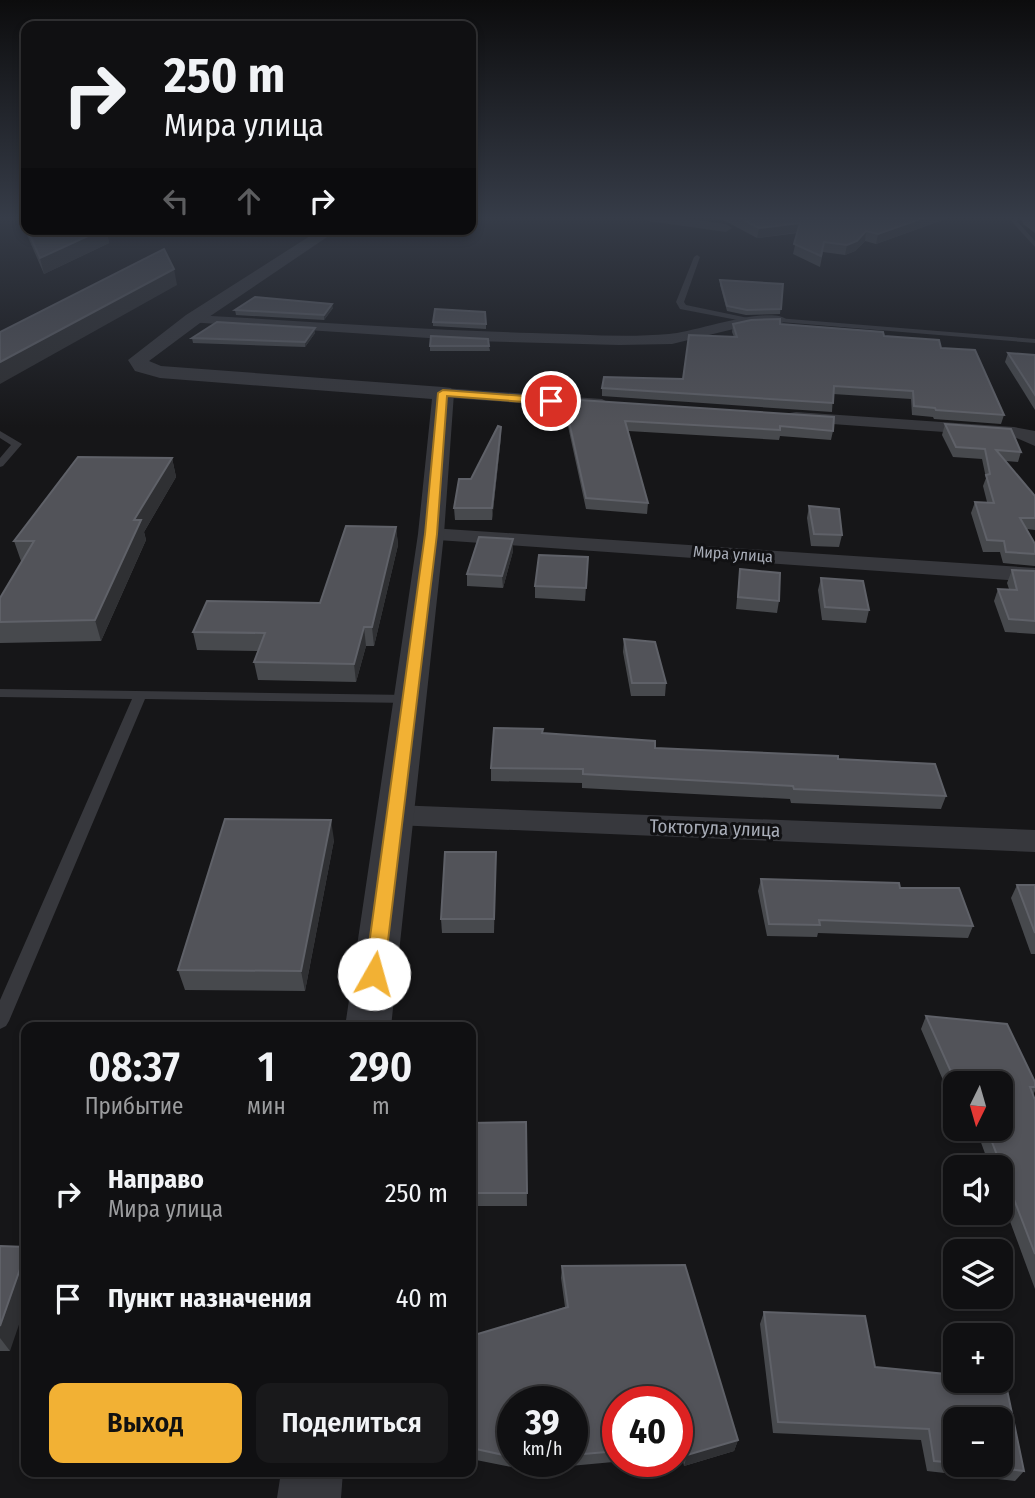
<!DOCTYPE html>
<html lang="ru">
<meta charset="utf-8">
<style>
:root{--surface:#101012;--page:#19191b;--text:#f1f3f6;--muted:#9c9d9f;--line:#303032;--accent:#f2b134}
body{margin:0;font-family:"Fira Sans Condensed",sans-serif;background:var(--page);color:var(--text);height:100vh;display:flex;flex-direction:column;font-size:26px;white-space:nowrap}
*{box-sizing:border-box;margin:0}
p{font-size:23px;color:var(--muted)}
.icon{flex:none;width:38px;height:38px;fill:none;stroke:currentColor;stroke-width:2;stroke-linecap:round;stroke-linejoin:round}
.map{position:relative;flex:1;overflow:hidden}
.panel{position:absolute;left:21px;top:1022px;width:455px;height:455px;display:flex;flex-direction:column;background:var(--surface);border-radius:14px;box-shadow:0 4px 10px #0003,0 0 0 2px var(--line)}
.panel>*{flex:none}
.hud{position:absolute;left:21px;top:21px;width:455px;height:214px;border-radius:14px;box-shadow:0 4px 10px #0003,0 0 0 2px var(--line);background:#101012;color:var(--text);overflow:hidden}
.needle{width:46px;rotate:185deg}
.tools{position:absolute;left:943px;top:1071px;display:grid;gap:14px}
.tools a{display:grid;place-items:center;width:70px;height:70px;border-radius:14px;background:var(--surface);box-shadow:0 4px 10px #0003,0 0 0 2px var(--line);font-size:35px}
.speed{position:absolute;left:497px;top:1386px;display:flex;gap:14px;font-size:35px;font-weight:700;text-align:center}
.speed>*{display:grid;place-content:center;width:91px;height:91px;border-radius:50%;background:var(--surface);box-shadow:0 4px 10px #0003,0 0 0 2px var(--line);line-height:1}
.speed small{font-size:18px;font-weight:400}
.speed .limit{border:10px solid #d22;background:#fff;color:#111}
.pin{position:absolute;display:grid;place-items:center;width:60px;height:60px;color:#fff;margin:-30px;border:4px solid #fff;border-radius:50%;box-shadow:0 2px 7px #0007}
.me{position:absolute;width:77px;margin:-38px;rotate:7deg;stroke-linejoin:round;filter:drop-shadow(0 0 5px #0008)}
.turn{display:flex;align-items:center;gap:24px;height:147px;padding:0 28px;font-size:32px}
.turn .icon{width:91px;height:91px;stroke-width:2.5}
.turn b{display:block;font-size:49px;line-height:60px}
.lanes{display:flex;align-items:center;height:66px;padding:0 28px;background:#0003;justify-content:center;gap:35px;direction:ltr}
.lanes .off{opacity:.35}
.eta{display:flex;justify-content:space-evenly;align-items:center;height:119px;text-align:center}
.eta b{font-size:42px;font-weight:600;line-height:49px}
.primary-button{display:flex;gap:14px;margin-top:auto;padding:14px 28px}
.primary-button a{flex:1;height:80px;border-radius:14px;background:var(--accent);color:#111;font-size:28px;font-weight:600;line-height:80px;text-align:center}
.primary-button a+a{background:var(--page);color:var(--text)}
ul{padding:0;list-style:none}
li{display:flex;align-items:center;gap:21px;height:105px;padding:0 28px}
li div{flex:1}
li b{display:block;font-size:26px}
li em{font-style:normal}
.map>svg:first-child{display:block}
</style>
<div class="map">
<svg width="1035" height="1498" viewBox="0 0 1035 1498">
<rect width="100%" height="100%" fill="#161618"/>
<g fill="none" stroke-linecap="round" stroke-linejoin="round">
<g fill="#37383d" fill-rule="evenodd">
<path d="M1013,217H1019L1017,221L1035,241V247L1012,222Z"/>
<path d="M697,255L700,257L684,302L686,305L753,319V323L680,309L676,302L694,257Z"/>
<path d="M777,318L1035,339V343L780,322H777Z"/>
<path d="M0,431L22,444L3,466L0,467V458L11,445L0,438Z"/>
<path d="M0,689L409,695L416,699L409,703L145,699L9,1021L6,1026L0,1029V1000L132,699L0,697Z"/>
</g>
<g fill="#37383d" fill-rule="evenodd">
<path d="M642,217H675L726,224L732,228L726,232L648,221Z"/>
<path d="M193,315C306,321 419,330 532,333C577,334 624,338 669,334C693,333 771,304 787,320L780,324L750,325L672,344L619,345L474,341L188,322L186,319Z"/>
<path d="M443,388L602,399L611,404L602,409L437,397L434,393Z"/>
<path d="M796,412L1014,427L1035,431V446L1014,437L790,421L787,417L790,413Z"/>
<path d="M431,528L1035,568V582L423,539L420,534L423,529Z"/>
<path d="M394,805L1035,830V852L394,825L383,822L379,815L383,808Z"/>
</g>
<g fill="#37383d" fill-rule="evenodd">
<path d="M321,229H339L200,323L149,361L161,366L443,387L451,388L454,393L444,534L391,1027H345L418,534L432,399L160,378L135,371L128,360L186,315Z"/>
<path d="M281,1472H343L341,1498H277Z"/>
</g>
</g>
<g fill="#47494d" fill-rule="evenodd">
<path d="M714,217H951L876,244L865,241L855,251L845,255L823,252L820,267L793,254L798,233L757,238L727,222Z"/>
<path d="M1020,217H1035V233L1023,224Z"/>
<path d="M23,220H26V229H106L109,243L44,274L27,235Z"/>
<path d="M720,280L783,284L780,314L746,315L727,311L720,285Z"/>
<path d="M333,308L324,320L236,315L235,310Z"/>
<path d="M433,322L486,324V329L433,326Z"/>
<path d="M733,324H780L884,336L941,348L1004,415L1001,424L934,419L933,417L912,415L911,399L833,394L832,412L602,396V388L683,379L734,337L732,332Z"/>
<path d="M315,328V333L305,347L193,343L192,338Z"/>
<path d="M430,346H489L490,351H430Z"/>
<path d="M1008,353L1035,355V410L1005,362Z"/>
<path d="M564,399L833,431L831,440L780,436L779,440L628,431L648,503L647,514L586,509L564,408Z"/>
<path d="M945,424L1021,452L1018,462L1006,461L1035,496V530L1027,529L1035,544V566L1003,563L1000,552H983L971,513L975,502H987L983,486L986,478L982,459L953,457L942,435Z"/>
<path d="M501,437L492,520H455L454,508Z"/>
<path d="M172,458L176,477L144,532L146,540L101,641L0,643V598L22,561H21L14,541Z"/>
<path d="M809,506L842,535L839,547L811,546L807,518Z"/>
<path d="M396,527L398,545L374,646H366L356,682L258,680L254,662L258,651L197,650L193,632L320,603Z"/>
<path d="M513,539V551L503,588L467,586V574Z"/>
<path d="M588,557L585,601L535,598V586Z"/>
<path d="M740,569L779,601L777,613L736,609Z"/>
<path d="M1012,570L1035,571V634L1005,632L994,601L998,589H1009L1007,583Z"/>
<path d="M821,578L869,610L866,623L822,620L818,590Z"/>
<path d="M624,639L666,683L665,696H631L623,652Z"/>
<path d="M542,733L655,748L838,759L946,796L941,809L791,803L790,799L582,788V783L491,781V768Z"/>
<path d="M334,840L305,991L185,990L178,970Z"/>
<path d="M496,852L494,933H442L441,919Z"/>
<path d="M761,879L900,888L973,926L968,938L818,933L817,937L767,936L758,891Z"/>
<path d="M1017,885H1035V954H1031L1011,898Z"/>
<path d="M926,1016L1035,1082V1091L1033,1095L1035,1100V1289L1001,1197V1167H990L976,1129H1001V1083H956V1101H952L921,1029Z"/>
<path d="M526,1122L527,1206H471V1123Z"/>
<path d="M0,1246L10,1351H0Z"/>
<path d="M562,1266L738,1440L734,1451L684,1466L682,1456H677V1402H618V1461H624L527,1470L471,1459V1336L565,1307L561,1278ZM513,1402H572V1461H513Z"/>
<path d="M764,1312L865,1316L875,1367L956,1375V1381L1005,1380L1024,1471L1015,1481L927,1471L921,1440L773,1433L760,1324ZM956,1419H1001V1465H956Z"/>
</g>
<g fill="#2f3033">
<path d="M926,217H951L876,244L878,234Z"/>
<path d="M800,223L799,232L757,238L759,228Z"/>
<path d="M103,229H106L109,243L44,274L40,258Z"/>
<path d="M866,231L865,241L855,251L845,255L847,245Z"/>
<path d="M174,269L177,285L0,384V362Z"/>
<path d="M332,304L333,308L324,320V315Z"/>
<path d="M315,328V333L305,347V342Z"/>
<path d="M501,427V437L492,520V508Z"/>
<path d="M172,458L176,477L144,532L146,540L101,641L95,620L134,520Z"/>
<path d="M396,527L398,545L374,646L372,627Z"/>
<path d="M513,539V551L503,588L502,576Z"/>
<path d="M364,627L366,646L356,682L354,664Z"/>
<path d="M331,820L334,840L305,991L301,971Z"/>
<path d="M26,1252V1304L10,1351L0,1338V1326Z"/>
<path d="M738,1440L734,1451L684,1466L687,1455Z"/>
</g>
<g fill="#525359" stroke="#5f6168" stroke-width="2">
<path d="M738,217H926L878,234L866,231L857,241L847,245L824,242L821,256L794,244L800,223L759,228Z"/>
<path d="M27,229H103L40,258Z"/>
<path d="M164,249L174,269L0,362V332Z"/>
<path d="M720,280L783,284L781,309L747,310L727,306Z"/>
<path d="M255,297L332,304L324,315L235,310Z"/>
<path d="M435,309L485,312L486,324L433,322Z"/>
<path d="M780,319V324L883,332L884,336L939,340L941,348L975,350L1004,415L936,410L935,408L914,406L913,391L834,386L833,403L602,388L604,377L683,379L689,335L737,337L733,324L751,320Z"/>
<path d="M217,322L315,328L305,342L192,338Z"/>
<path d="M431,336L488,339L489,346H430Z"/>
<path d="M1008,353L1035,355V395Z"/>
<path d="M564,399L834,417L833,431L780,426V430L625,421L648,503L586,498Z"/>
<path d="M945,424L1011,429L1021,452L996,450L1035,496V518H1020L1035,544V554L1006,552L1004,541L987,540L975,502L994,503L986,475L990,474L985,449L956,447Z"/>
<path d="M498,426L501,427L492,508H454L459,479H471Z"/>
<path d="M78,457L172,458L134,520H141L95,620L0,622V598L34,541H14Z"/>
<path d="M809,506L839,509L842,535L814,534Z"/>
<path d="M346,526L396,527L372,627H364L354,664L254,662L265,633L193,632L207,601L320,603Z"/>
<path d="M479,537L513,539L502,576L467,574Z"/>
<path d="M539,555L588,557L586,588L535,586Z"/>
<path d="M740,569L780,573L779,601L738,597Z"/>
<path d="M1012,570L1035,571V621L1009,619L998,589L1017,590Z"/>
<path d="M821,578L863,581L869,610L825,607Z"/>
<path d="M624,639L655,642L666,683H632Z"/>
<path d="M494,728L543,729L542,733L655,741V748L838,756V759L935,764L946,796L794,789L793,786L583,774V769L491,768Z"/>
<path d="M225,819L331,820L301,971L178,970Z"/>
<path d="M445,852H496L494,919H441Z"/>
<path d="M761,879L899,883L900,888H959L973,926L819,920L820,925L769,924Z"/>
<path d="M1017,885H1035V933Z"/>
<path d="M926,1016L1007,1024L1035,1082V1087H1030L1035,1100V1254L987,1129H1001V1083H956Z"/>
<path d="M526,1122L527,1193H471V1123Z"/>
<path d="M0,1246L26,1247V1252L0,1326Z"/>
<path d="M685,1265L738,1440L687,1455L685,1445L677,1446V1402H618V1451L572,1455V1402H513V1457L471,1448V1336L568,1307L562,1266Z"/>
<path d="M764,1312L865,1316L875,1367L956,1375V1381L1005,1380L1024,1471L972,1465H1001V1419H956V1463L934,1461L929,1429L778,1422Z"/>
</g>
<linearGradient id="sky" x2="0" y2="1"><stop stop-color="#0c0c0d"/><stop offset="0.51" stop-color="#363c48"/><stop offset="1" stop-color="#363c48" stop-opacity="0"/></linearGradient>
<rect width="1035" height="427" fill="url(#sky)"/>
<path fill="#f2b134" stroke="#9d7322" stroke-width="2" d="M443,390L551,398L556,401L551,404L447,396L437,534L384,974L382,980L374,982L367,980L365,974L425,534L438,393Z"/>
<g text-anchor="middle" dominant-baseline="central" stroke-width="6" stroke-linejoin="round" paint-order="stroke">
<g font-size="16" fill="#a8adb8" stroke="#111113">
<text transform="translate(733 554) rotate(4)">Мира улица</text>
</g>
<g font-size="19" fill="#a8adb8" stroke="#111113">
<text transform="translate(715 828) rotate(2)">Токтогула улица</text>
</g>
</g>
</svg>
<div class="tools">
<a><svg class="needle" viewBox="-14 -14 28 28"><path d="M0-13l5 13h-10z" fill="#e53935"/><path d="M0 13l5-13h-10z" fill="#9c9d9f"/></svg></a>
<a><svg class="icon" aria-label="sound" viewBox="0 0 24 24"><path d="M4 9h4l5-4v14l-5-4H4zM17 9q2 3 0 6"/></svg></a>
<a><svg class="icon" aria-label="layers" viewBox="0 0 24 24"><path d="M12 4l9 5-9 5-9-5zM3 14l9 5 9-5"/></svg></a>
<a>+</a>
<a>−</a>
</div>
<div class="speed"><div>39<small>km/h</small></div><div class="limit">40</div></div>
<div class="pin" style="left:551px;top:401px;background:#d93025"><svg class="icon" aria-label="arrive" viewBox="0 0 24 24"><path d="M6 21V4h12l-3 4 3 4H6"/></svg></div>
<svg class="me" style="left:374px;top:974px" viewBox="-20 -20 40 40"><circle r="19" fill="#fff"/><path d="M0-13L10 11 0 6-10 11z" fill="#f2b134"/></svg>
<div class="hud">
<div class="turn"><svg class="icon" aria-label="right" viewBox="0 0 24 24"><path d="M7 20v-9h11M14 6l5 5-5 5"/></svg><div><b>250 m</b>Мира улица</div></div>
<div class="lanes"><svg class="icon off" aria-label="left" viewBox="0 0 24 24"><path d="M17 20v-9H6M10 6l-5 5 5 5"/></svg><svg class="icon off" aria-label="ahead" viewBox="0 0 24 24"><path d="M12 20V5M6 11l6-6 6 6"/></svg><svg class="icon" aria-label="right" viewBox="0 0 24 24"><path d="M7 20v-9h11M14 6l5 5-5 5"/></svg></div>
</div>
<section class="panel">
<div class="eta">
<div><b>08:37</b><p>Прибытие</p></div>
<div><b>1</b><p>мин</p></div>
<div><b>290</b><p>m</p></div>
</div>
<ul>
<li><svg class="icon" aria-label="right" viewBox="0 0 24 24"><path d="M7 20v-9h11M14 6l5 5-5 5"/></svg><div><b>Направо</b><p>Мира улица</p></div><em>250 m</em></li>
<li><svg class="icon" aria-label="arrive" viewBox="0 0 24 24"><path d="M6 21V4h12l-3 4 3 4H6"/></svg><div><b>Пункт назначения</b></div><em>40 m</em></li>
</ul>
<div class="primary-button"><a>Выход</a><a>Поделиться</a></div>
</section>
</div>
